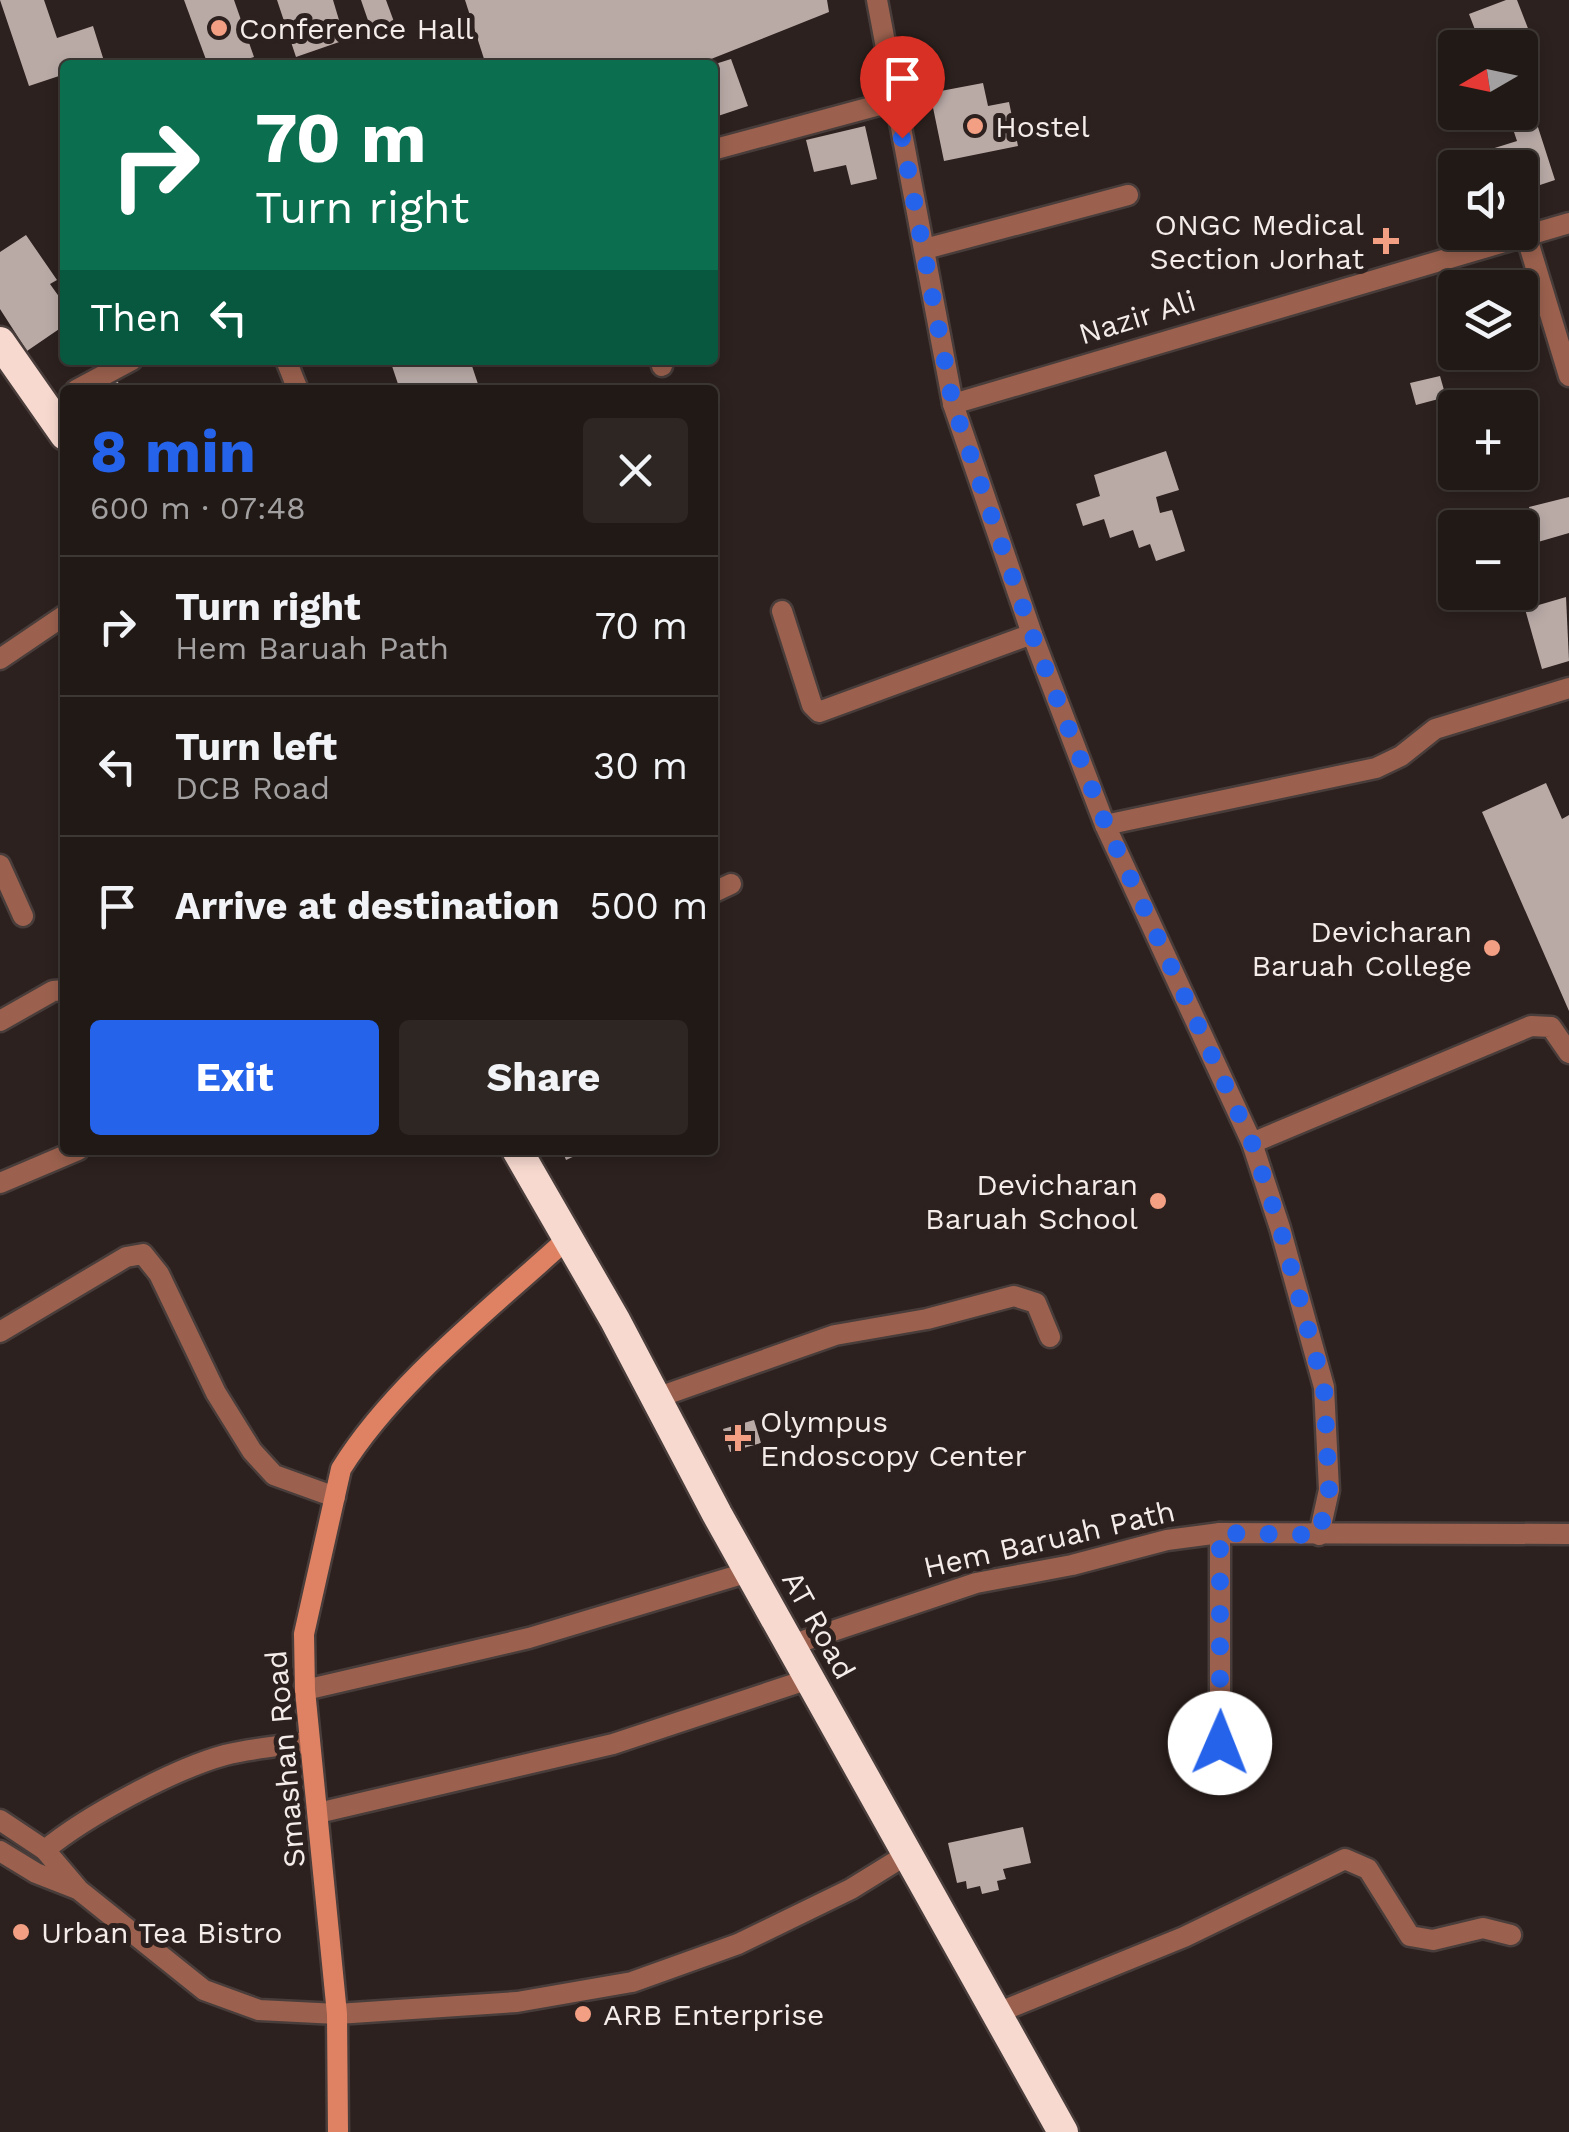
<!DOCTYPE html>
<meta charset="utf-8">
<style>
:root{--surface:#211916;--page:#2d2623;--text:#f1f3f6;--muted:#a2a0a1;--line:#3e3835;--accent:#2563eb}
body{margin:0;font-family:"Work Sans",sans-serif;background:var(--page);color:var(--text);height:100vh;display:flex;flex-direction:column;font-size:38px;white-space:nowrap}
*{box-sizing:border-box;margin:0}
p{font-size:32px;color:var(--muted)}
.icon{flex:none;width:55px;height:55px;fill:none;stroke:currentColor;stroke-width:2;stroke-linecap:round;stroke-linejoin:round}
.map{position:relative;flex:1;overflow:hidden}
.panel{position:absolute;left:60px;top:385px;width:658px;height:770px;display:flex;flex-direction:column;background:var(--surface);border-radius:10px;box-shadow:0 5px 15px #0003,0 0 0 2px var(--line)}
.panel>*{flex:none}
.hud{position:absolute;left:60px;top:60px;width:658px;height:305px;border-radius:10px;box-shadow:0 5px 15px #0003,0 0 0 2px var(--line);background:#0b6e4f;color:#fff;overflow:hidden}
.needle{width:65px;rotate:261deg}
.fabs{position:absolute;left:1438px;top:30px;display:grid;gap:20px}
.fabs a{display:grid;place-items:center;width:100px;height:100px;border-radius:10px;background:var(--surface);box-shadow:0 5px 15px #0003,0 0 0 2px var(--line);font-size:50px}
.pin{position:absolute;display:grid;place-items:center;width:85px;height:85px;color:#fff;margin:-102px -42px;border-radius:50% 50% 50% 0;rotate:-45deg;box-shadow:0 0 10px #0007}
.pin .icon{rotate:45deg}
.me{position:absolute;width:110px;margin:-55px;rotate:1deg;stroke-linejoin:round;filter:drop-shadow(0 0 8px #0008)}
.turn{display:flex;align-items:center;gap:35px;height:210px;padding:0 30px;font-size:45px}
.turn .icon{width:130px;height:130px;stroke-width:2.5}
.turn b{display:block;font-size:70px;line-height:85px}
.then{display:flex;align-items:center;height:95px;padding:0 30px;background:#0003;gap:20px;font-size:38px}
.round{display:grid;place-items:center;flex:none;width:105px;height:105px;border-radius:10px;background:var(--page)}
.headline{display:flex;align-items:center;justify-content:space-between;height:170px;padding:0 30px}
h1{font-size:60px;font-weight:700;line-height:75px;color:var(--accent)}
.primary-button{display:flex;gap:20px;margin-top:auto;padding:20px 30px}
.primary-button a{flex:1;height:115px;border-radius:10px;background:var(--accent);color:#fff;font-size:40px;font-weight:700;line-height:115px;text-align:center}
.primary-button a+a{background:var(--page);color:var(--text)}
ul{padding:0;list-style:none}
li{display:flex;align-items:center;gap:30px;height:140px;padding:0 30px;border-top:2px solid var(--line)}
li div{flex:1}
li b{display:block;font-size:38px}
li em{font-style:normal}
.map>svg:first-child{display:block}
</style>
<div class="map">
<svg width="1569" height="2132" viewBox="0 0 1569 2132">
<rect width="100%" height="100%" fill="#2c211e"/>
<g fill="#b9aaa6">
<path d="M0,0H44L57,38L93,26L104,61L65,65V74L29,86Z"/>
<path d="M184,0H234L254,57L228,65H208Z"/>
<path d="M277,0H333L345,40L296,57Z"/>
<path d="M361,0H386L397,30L374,38Z"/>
<path d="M465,0H827L829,12L696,65H486Z"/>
<path d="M1506,0H1517L1536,49L1520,55V48H1482L1469,14Z"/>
<path d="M731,59L748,106L712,118V65Z"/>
<path d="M983,83L988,106L1009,102L1018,146L944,161L930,93Z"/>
<path d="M1536,121L1555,180L1534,187L1529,173L1520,176V168H1490L1485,151L1517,141L1513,129Z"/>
<path d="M865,126L877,179L851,185L846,165L814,172L806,140Z"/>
<path d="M26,235L57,280L50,284L65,305V325L27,351L0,309V252Z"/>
<path d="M390,360H470L480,390H400Z"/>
<path d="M111,371L123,390H83Z"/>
<path d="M1440,376L1446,397L1416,405L1410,383Z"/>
<path d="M1470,400L1472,408H1455L1454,424L1448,406Z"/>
<path d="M1166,451L1179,490L1156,497L1160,513L1172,510L1185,551L1156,561L1150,544L1139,548L1133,530L1110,538L1104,519L1083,526L1076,504L1100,496L1094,475Z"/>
<path d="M1569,497V533L1538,542L1529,507Z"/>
<path d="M1566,597L1569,661L1542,669L1525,609Z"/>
<path d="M1546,783L1562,819L1569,815V1011L1482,812Z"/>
<path d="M562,1150H588L566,1160Z"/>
<path d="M754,1420L761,1443L730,1452L723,1429Z"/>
<path d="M1023,1827L1031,1863L1003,1869L1006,1879L997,1881L999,1890L982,1894L980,1886L967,1889L966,1881L957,1883L948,1843Z"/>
</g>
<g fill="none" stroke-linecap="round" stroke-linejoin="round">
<g stroke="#483d3a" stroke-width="25">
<g id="street">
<path d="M877,0L953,404L1032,634L1105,825L1252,1143L1280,1228L1324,1387L1329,1490L1319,1535"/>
<path d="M712,150L894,101"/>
<path d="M1526,235L1569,376"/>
<path d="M925,249L1128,195"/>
<path d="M286,360L298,390"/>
<path d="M661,360L662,366"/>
<path d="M76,390L132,360"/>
<path d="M953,404L1569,223"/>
<path d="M782,611L812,705L819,712L1032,634"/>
<path d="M0,659L65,615"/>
<path d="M1105,825L1376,768L1401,756L1435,729L1569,688"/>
<path d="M0,865L23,916"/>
<path d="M712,893L731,884"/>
<path d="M0,1021L53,991L65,990"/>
<path d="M1252,1143L1531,1026L1551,1027L1569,1053"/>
<path d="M0,1183L78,1150"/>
<path d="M0,1332L126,1257L143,1254L159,1274L216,1393L252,1451L274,1475L335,1497"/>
<path d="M656,1398L835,1335L927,1319L1014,1296L1036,1303L1050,1337"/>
<path d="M1220,1533V1743"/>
<path d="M791,1645L976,1583L1072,1565L1167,1540L1220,1533L1569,1534"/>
<path d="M305,1690L529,1638L749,1572"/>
<path d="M318,1813L613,1744L809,1679"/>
<path d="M0,1820L45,1850L79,1890L204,1990L259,2010L337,2014L517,2002L632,1982L738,1944L851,1889L906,1855"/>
<path d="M45,1850C86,1816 174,1769 225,1755C252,1748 282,1746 310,1742"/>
<path d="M0,1851L36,1873L77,1889"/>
<path d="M997,2013L1184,1937L1345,1859L1368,1869L1410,1936L1433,1940L1483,1928L1511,1935"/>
</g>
</g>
<g stroke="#483d3a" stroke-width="25">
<path id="secondary" d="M338,2132L337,2014L305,1690L304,1634L341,1469C394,1383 493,1307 568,1238"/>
</g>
<g stroke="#483d3a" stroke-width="35">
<g id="highway">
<path d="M0,342L65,435"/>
<path d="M517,1150L615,1320L717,1514L1063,2132"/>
</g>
</g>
<use href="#street" stroke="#9b614e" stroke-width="20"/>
<use href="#secondary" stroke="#df8263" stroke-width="20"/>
<use href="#highway" stroke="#f7d9cf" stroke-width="30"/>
</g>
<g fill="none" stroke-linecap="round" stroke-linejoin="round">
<path stroke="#2563eb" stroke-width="18" stroke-dasharray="0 32.4" d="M902,138L953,404L1032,634L1106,825L1252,1143L1280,1228L1324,1387L1329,1490L1319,1535L1220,1533V1743"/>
</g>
<g fill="#f39f83" stroke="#2c211e" stroke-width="4">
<circle cx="219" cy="28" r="10"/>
<circle cx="975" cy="126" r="10"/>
<path d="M1381 226h10v10h10v10h-10v10h-10v-10h-10v-10h10z"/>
<circle cx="1492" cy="948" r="10"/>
<circle cx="1158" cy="1201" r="10"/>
<path d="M733 1423h10v10h10v10h-10v10h-10v-10h-10v-10h10z"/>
<circle cx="21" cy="1932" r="10"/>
<circle cx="583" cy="2014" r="10"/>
</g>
<g text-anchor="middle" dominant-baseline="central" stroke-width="10" stroke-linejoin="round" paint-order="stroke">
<g font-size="30" fill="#f3ece9" stroke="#2c211e" text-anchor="start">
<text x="239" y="28">Conference Hall</text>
<text x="995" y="126">Hostel</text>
<text x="1364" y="224" text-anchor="end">ONGC Medical<tspan x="1364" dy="34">Section Jorhat</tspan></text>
<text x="1472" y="931" text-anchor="end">Devicharan<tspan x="1472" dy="34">Baruah College</tspan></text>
<text x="1138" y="1184" text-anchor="end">Devicharan<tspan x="1138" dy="34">Baruah School</tspan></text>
<text x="760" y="1421">Olympus<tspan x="760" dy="34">Endoscopy Center</tspan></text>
<text x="41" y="1932">Urban Tea Bistro</text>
<text x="603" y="2014">ARB Enterprise</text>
</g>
<g font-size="30" fill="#f3ece9" stroke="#2c211e">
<text transform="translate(1137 317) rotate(-17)">Nazir Ali</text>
<text transform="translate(1049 1539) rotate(-13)">Hem Baruah Path</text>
<text transform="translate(819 1625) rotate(61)">AT Road</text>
<text transform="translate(285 1759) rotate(-95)">Smashan Road</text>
</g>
</g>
</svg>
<div class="fabs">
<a><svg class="needle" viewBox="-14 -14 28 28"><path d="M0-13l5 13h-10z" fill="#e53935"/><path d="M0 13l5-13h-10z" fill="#a2a0a1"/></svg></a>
<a><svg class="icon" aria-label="sound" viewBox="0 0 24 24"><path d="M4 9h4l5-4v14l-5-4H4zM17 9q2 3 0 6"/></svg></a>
<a><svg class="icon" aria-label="layers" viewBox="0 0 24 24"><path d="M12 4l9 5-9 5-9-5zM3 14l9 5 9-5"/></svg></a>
<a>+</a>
<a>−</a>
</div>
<div class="pin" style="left:902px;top:138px;background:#d93025"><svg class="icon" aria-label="arrive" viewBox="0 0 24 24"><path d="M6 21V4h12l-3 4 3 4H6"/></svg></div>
<svg class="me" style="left:1220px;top:1743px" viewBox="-20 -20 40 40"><circle r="19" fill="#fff"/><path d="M0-13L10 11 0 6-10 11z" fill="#2563eb"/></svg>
<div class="hud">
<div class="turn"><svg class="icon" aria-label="right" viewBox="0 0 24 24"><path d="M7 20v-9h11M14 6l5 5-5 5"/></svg><div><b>70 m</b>Turn right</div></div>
<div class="then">Then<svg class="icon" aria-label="left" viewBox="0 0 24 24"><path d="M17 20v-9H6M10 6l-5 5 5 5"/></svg></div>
</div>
<section class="panel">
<div class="headline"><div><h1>8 min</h1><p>600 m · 07:48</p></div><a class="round"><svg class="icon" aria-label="close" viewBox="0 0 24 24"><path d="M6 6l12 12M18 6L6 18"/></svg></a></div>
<ul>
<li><svg class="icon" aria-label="right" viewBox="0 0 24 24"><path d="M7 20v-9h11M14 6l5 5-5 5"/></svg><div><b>Turn right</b><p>Hem Baruah Path</p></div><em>70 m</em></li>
<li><svg class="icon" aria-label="left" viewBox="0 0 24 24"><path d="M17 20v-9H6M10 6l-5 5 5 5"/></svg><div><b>Turn left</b><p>DCB Road</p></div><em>30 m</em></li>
<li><svg class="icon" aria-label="arrive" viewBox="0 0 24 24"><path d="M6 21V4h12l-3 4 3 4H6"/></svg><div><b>Arrive at destination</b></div><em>500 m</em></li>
</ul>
<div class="primary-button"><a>Exit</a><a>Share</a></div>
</section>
</div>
